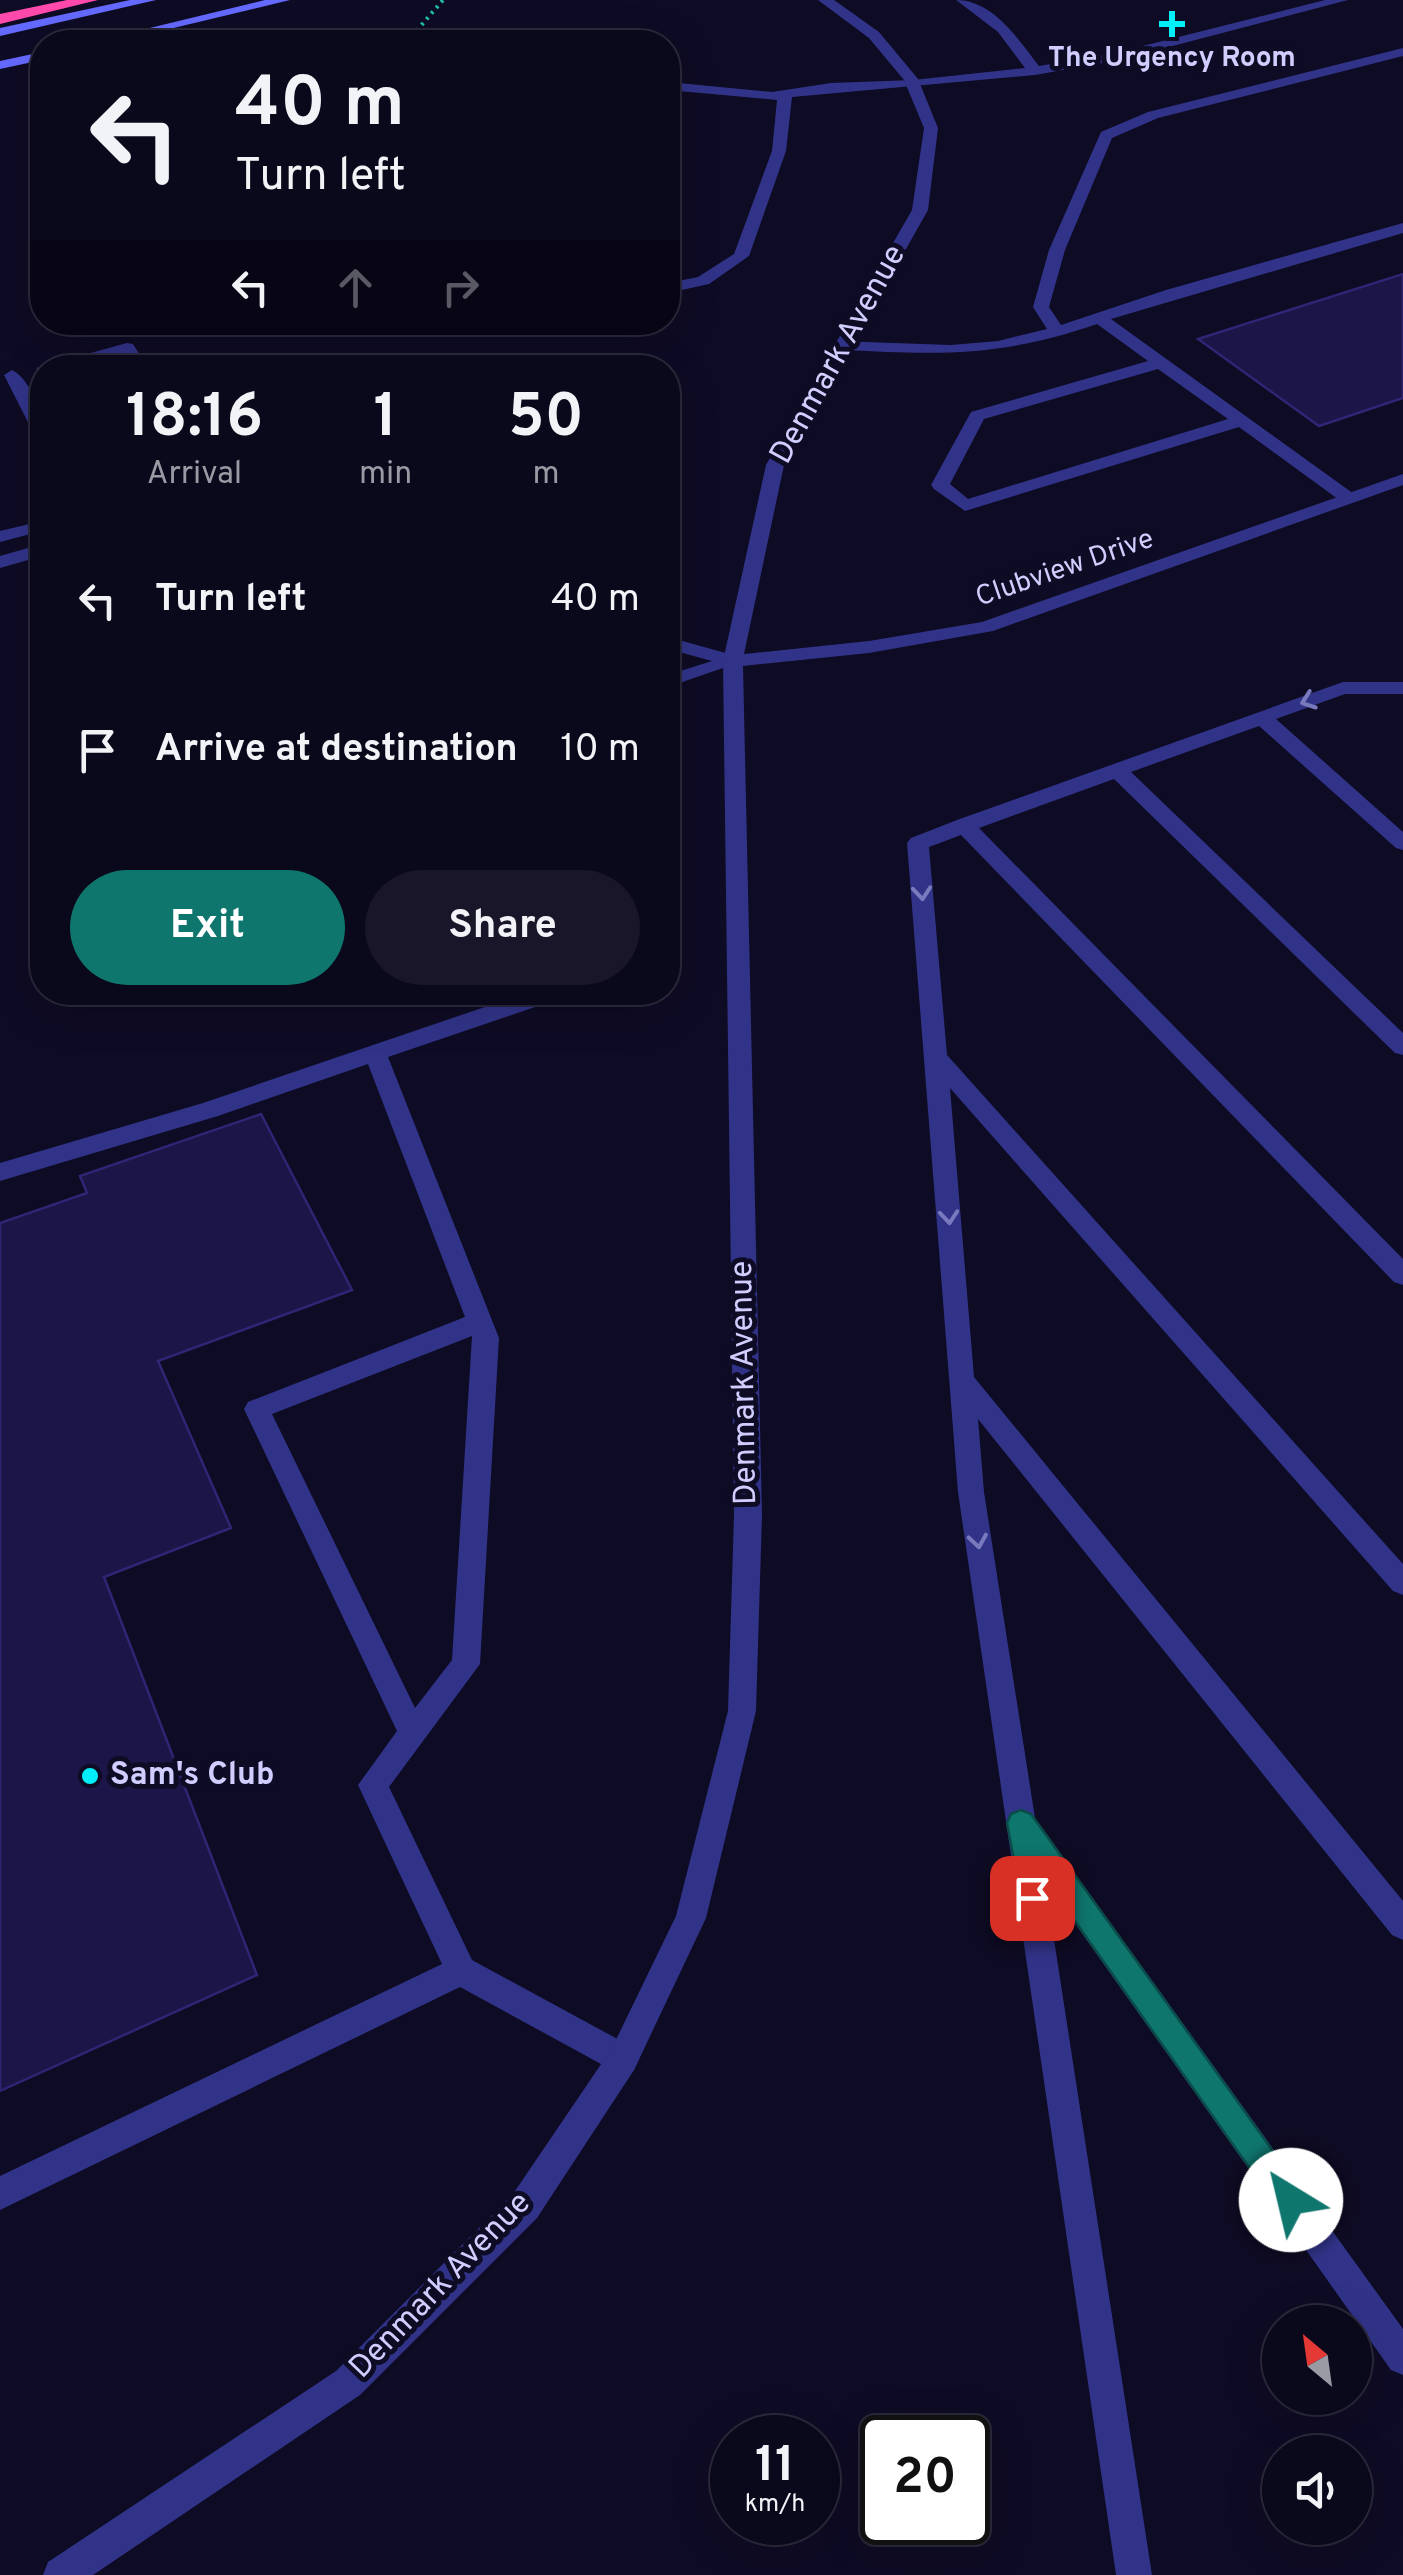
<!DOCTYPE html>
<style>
:root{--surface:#0a081b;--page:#181628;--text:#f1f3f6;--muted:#999aa3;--line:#2a293a;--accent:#0f766e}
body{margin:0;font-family:Overpass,sans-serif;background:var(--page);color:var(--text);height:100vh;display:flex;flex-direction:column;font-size:38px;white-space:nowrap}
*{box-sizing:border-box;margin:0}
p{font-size:32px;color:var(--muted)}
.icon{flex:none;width:55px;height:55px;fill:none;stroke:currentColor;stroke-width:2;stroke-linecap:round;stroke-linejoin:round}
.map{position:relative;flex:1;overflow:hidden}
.sheet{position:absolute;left:30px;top:355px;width:650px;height:650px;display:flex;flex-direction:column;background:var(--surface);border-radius:40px;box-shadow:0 10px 40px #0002,0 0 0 2px var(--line)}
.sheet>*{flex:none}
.hud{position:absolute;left:30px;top:30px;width:650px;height:305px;border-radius:40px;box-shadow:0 10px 40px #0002,0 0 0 2px var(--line);background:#0a081b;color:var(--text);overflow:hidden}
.needle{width:65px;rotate:331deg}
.tools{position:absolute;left:1262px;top:2305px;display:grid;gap:20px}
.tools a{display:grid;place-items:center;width:110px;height:110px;border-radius:50%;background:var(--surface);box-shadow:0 10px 40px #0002,0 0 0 2px var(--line);font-size:50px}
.speed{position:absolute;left:710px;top:2415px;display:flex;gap:20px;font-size:50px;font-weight:700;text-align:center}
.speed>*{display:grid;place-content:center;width:130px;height:130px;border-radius:50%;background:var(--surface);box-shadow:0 10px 40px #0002,0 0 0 2px var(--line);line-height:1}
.speed small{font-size:25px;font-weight:400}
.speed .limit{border:5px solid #111;border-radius:15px;background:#fff;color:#111}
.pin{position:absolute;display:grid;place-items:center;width:85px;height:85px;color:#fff;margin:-42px;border-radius:20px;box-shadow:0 5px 15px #0006}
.me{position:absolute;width:110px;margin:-55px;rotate:324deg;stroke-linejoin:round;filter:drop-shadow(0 0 8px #0008)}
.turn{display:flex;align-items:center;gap:35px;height:210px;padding:0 40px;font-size:45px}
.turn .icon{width:130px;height:130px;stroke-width:2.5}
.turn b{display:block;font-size:70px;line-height:85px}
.lanes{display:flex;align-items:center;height:95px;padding:0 40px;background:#0003;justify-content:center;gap:50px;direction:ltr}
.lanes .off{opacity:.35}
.eta{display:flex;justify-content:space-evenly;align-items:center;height:170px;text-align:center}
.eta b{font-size:60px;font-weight:700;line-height:70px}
.button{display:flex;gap:20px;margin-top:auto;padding:20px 40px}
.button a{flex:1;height:115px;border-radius:60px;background:var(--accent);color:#fff;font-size:40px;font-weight:700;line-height:115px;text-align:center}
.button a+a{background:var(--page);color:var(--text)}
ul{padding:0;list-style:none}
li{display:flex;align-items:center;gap:30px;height:150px;padding:0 40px}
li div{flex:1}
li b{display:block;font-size:38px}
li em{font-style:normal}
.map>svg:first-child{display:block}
</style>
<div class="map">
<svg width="1403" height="2575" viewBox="0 0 1403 2575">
<rect width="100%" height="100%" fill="#0e0b24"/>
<g fill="#1c1547" stroke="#302575" stroke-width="2.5">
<path d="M1403,274V398L1319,426L1198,339Z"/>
<path d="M261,1114L352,1290L158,1361L231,1528L104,1577L257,1975L0,2091V1223L87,1193L80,1176Z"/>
</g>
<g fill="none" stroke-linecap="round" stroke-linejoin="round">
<path stroke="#21c0ad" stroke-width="4" stroke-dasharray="2.5 5" stroke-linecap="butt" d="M407,42L443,0"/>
<g fill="#313388" fill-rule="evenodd">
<path d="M956,0C993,0 1018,39 1039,66L1119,52L1325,0H1348L1119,60L1035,75L792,97L786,151L749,256L709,284L668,293V283L698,277L734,254L772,151L777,100L668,90V82L772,92L831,83L913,80L1025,68L998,32Z"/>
<path d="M1403,48V56L1158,118L1112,138L1065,250L1049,307L1061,325L1166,290L1403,223V233L1111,319L1354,494V502H1342L1239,427L965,511L934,489L931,485L971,412L1148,361L1097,324C1001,357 942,355 843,350L837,349V341L951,345L998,341L1047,329L1033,307L1049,250L1101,132L1148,112ZM1158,369L1228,419L968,499L950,484L984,419Z"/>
<path d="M127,343L133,344L148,368H131L123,354L67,368H42V373L36,368Z"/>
<path d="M12,370C32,380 42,416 42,437L33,432L4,375Z"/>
<path d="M42,521V531L0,542V531Z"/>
<path d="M42,544V556L0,568V556Z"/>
<path d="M668,637L740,657L743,661L668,687V675L712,661L668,649Z"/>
<path d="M1343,682H1403V694H1345L1276,719L1403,832V850L1396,848L1259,726L1131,772L1403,1033V1055L1395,1053L1114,779L979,828L1403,1259V1285L1394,1282L961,835L929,847L947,1055L1403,1564V1595L1393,1591L950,1088L974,1377L1403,1901V1940L1392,1935L978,1419L984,1492L1035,1818L1403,2329V2375L1391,2370L1045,1881L1152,2575H1116L958,1492L907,843L911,838L957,820Z"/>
<path d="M518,992H540L544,999L541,1005L388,1057L499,1338L480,1664L389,1787L472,1960L634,2048L639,2059L634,2070L623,2075L612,2070L460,1987L0,2210V2176L442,1964L358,1785L397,1731L244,1409L248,1402L465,1317L368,1064L218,1116L0,1181V1163L203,1103L520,995ZM472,1336L452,1660L415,1708L272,1414Z"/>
</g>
<path fill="#313388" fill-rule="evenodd" d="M818,0H834L879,32L918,79L938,128L928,210L784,465L744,654L869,641L982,622L1403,474V485L993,631L869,653L743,666L762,1515L756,1711L706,1918L634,2070L537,2218L360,2395L93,2575H43L48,2562L336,2371L513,2194L612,2048L676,1916L728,1711L734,1515L723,661L766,465L912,210L924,128L904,80L869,38Z"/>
<g fill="#656aff" fill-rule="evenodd">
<path d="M130,0H156L0,36V28Z"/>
<path d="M265,0H290L115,42H92Z"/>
<path d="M42,52V60L0,69V61Z"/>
</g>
<path fill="#ff49ab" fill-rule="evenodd" d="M67,0H98L0,24V14Z"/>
</g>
<defs><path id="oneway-chevron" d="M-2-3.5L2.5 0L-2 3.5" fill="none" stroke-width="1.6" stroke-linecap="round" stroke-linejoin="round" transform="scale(2.5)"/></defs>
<g stroke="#7979be">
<use href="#oneway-chevron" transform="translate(1308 701) rotate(160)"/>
<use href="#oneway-chevron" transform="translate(922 893) rotate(85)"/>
<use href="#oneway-chevron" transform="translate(949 1217) rotate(85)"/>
<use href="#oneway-chevron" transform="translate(978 1541) rotate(81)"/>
</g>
<path fill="#0f766e" stroke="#0a4d48" stroke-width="2.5" d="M1021,1810L1031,1814L1301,2190L1306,2200L1301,2211L1291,2216L1280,2211L1043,1876L1046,1898L1042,1908L1032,1911L1023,1908L1007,1823L1011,1814Z"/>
<g fill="#00eff9" stroke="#0e0b24" stroke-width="4">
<path d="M1167 9h10v10h10v10h-10v10h-10v-10h-10v-10h10z"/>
<circle cx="90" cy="1776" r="10"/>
</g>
<g text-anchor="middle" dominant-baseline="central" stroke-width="10" stroke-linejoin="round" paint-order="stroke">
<g font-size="28" font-weight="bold" fill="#d0ceff" stroke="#0e0b24">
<text x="1172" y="59">The Urgency Room</text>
</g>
<g font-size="28" fill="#d0ceff" stroke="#0e0b24">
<text transform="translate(1065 569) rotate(-19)">Clubview Drive</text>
</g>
<g font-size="32" fill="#d0ceff" stroke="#0e0b24">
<text transform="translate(839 355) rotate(-61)">Denmark Avenue</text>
<text transform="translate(745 1383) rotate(-91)">Denmark Avenue</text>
<text transform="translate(441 2286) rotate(-46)">Denmark Avenue</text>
</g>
<g font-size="32" font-weight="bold" fill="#d0ceff" stroke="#0e0b24" text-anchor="start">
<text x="110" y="1776">Sam's Club</text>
</g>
</g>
</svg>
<div class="tools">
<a><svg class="needle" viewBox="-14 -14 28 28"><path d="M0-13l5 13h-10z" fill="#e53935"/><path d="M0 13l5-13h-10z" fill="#999aa3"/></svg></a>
<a><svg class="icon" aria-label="sound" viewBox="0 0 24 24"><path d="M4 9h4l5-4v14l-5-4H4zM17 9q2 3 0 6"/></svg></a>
</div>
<div class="speed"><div>11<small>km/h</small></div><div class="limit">20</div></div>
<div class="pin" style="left:1032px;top:1898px;background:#d93025"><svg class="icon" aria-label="arrive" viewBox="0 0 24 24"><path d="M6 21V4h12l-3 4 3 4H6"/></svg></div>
<svg class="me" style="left:1291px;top:2200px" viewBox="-20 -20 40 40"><circle r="19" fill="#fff"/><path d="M0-13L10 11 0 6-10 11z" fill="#0f766e"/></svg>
<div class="hud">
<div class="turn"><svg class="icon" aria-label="left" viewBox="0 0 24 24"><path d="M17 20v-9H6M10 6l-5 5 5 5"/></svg><div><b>40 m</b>Turn left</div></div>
<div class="lanes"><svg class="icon" aria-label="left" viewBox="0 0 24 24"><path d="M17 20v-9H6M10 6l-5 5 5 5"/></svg><svg class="icon off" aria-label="ahead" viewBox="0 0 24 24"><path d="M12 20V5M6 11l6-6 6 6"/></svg><svg class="icon off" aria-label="right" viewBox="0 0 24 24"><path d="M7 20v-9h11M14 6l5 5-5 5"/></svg></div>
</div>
<section class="sheet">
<div class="eta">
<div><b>18:16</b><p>Arrival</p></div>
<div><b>1</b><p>min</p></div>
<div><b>50</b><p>m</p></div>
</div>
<ul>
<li><svg class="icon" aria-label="left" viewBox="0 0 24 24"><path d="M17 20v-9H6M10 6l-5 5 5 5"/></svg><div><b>Turn left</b></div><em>40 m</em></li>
<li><svg class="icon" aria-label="arrive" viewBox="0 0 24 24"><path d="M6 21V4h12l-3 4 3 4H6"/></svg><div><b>Arrive at destination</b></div><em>10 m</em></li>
</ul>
<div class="button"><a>Exit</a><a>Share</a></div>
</section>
</div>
